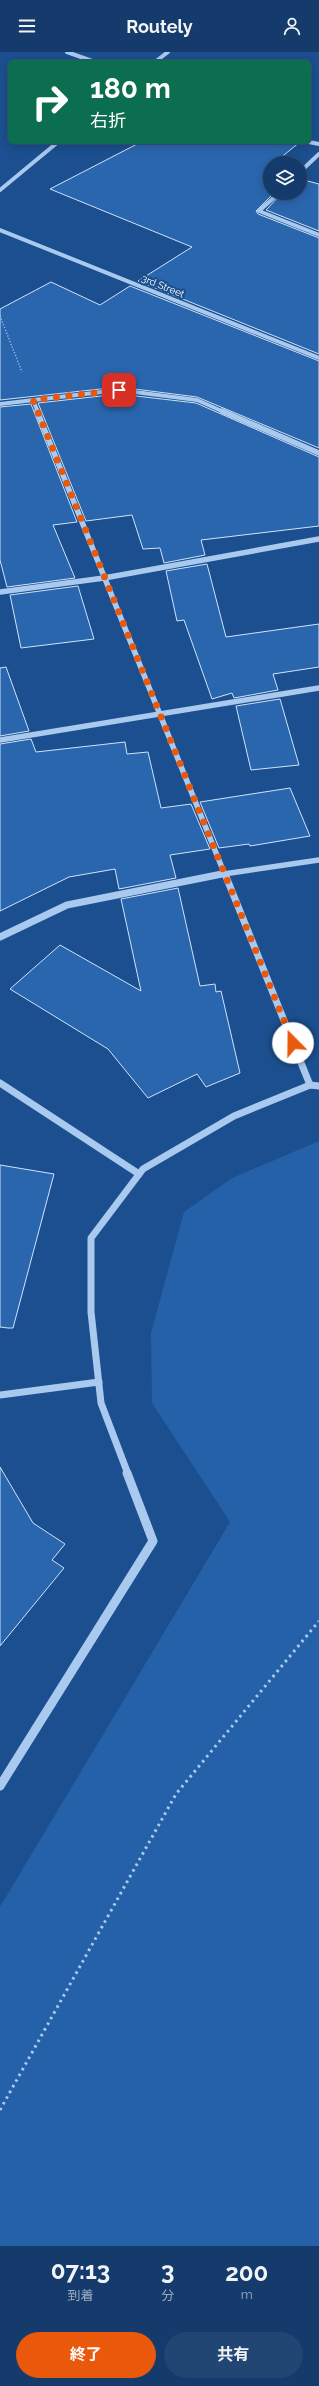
<!DOCTYPE html>
<html lang="ja">
<meta charset="utf-8">
<style>
:root{--surface:#143b6b;--page:#214673;--text:#f1f3f6;--muted:#9dadc1;--line:#33557e;--accent:#ea580c}
body{margin:0;font-family:Raleway,"Noto Sans JP",sans-serif;background:var(--page);color:var(--text);height:100vh;display:flex;flex-direction:column;font-size:15px;white-space:nowrap}
*{box-sizing:border-box;margin:0}
p{font-size:13px;color:var(--muted)}
.icon{flex:none;width:22px;height:22px;fill:none;stroke:currentColor;stroke-width:2;stroke-linecap:round;stroke-linejoin:round}
.map{position:relative;height:2194px;overflow:hidden}
.panel{display:flex;flex-direction:column;background:var(--surface);flex:1}
.panel>*{flex:none}
.banner{position:absolute;left:8px;top:8px;width:303px;height:84px;border-radius:6px;box-shadow:0 2px 10px #0003,0 0 0 1px var(--line);background:#0b6e4f;color:#fff;overflow:hidden}
.controls{position:absolute;left:263px;top:104px;display:grid;gap:8px}
.controls a{display:grid;place-items:center;width:44px;height:44px;border-radius:50%;background:var(--surface);box-shadow:0 2px 10px #0003,0 0 0 1px var(--line);font-size:20px}
.pin{position:absolute;display:grid;place-items:center;width:34px;height:34px;color:#fff;margin:-17px;border-radius:8px;box-shadow:0 2px 6px #0006}
.me{position:absolute;width:44px;margin:-22px;rotate:338deg;stroke-linejoin:round;filter:drop-shadow(0 0 3px #0008)}
.turn{display:flex;align-items:center;gap:14px;height:84px;padding:0 16px;font-size:18px}
.turn .icon{width:52px;height:52px;stroke-width:2.5}
.turn b{display:block;font-size:28px;line-height:34px}
.eta{display:flex;justify-content:space-evenly;align-items:center;height:68px;text-align:center}
.eta b{font-size:24px;font-weight:700;line-height:28px}
.action{display:flex;gap:8px;margin-top:auto;padding:8px 16px}
.action a{flex:1;height:46px;border-radius:24px;background:var(--accent);color:#fff;font-size:16px;font-weight:700;line-height:46px;text-align:center}
.action a+a{background:var(--page);color:var(--text)}
header{display:flex;justify-content:space-between;align-items:center;height:52px;padding:0 16px;background:var(--surface);font-size:18px;font-weight:700}
.map>svg:first-child{display:block}
</style>
<header><svg class="icon" aria-label="menu" viewBox="0 0 24 24"><path d="M4 6h16M4 12h16M4 18h16"/></svg>Routely<svg class="icon" aria-label="person" viewBox="0 0 24 24"><circle cx="12" cy="8" r="4"/><path d="M4 21q1-7 8-7t8 7"/></svg></header>
<div class="map">
<svg width="319" height="2194" viewBox="0 0 319 2194">
<rect width="100%" height="100%" fill="#1b4f8f"/>
<path fill="#2461a8" d="M319,1089V2194H0V1855L230,1470L152,1351L151,1281L184,1160L232,1126Z"/>
<g fill="#2a66ad" stroke="#cfe3fa">
<path d="M141,90H300L274,111H270V115L266,118L270,119V141H274L256,159L258,162L319,186V302L138,229L192,195L50,137Z"/>
<path d="M300,127L319,132V179L266,158L282,141H300Z"/>
<path d="M51,230L100,253L130,234L319,309V396L197,345L119,335L0,348V257Z"/>
<path d="M119,342L196,351L319,405V474L201,488L205,503L164,511L160,496L143,497L132,463L86,469L38,351Z"/>
<path d="M31,352L77,470L53,473L75,526L7,535L0,508V355Z"/>
<path d="M207,512L226,585L319,572V615L273,622L278,638L234,646L232,641L212,647L184,568L177,569L166,519Z"/>
<path d="M78,534L94,587L21,596L10,543Z"/>
<path d="M6,615L29,679L0,684V616Z"/>
<path d="M280,647L299,713L251,718L236,654Z"/>
<path d="M31,687L36,700L125,690L127,702L148,700L161,756L191,752L210,797L170,803L176,826L119,837L115,817L69,825L0,859V692Z"/>
<path d="M290,736L310,784L250,794L249,792L219,796L200,750Z"/>
<path d="M178,836L200,934L215,932L216,940L221,939L240,1021L206,1035L197,1022L148,1046L108,997L10,937L60,893L141,939L121,847Z"/>
<path d="M0,1113L54,1122L13,1276H8L0,1275Z"/>
<path d="M0,1415L33,1471L65,1492L52,1508L64,1516L0,1594Z"/>
</g>
<g fill="none" stroke-linecap="round" stroke-linejoin="round">
<path stroke="#a9c9ee" stroke-width="1.5" stroke-dasharray="1 2" stroke-linecap="butt" d="M0,264L22,320"/>
<path stroke="#a9c9ee" stroke-width="3" stroke-dasharray="2.5 4" stroke-linecap="butt" d="M0,2058L176,1742L319,1569"/>
<g stroke="#a9c9ee" stroke-width="4">
<path d="M67,0L95,10"/>
<path d="M155,10L168,0"/>
<path d="M309,90L319,92"/>
<path d="M300,120L319,102"/>
<path d="M0,138L58,90"/>
<path d="M279,141L259,159L319,183"/>
<path d="M0,178L319,306"/>
<path d="M33,348L38,360"/>
<path d="M0,352L119,338L197,348L224,360"/>
</g>
<g stroke="#a9c9ee" stroke-width="5.5">
<path d="M37,359L225,823"/>
<path d="M222,359L319,401"/>
<path d="M0,540L104,526L319,487"/>
<path d="M0,688L319,636"/>
<path d="M217,823L319,808"/>
</g>
<g stroke="#a9c9ee" stroke-width="7">
<path d="M225,822L310,1033"/>
<path d="M0,885L67,853L222,822"/>
<path d="M0,1031L139,1122"/>
<path d="M0,1343L99,1330"/>
<path d="M128,1422L101,1351L91,1260V1186L143,1117L234,1064L310,1033L319,1034"/>
</g>
<path stroke="#a9c9ee" stroke-width="9" d="M0,1734L153,1489L127,1421"/>
</g>
<g fill="none" stroke-linecap="round" stroke-linejoin="round">
<path stroke="#ea580c" stroke-width="7" stroke-dasharray="0 12.6" d="M119,338L33,348L293,991"/>
</g>
<g text-anchor="middle" dominant-baseline="central" stroke-width="4" stroke-linejoin="round" paint-order="stroke">
<g font-size="10" fill="#fff" stroke="#1b4f8f">
<text transform="translate(163 234) rotate(22)">3rd Street</text>
</g>
</g>
</svg>
<div class="controls">
<a><svg class="icon" aria-label="layers" viewBox="0 0 24 24"><path d="M12 4l9 5-9 5-9-5zM3 14l9 5 9-5"/></svg></a>
</div>
<div class="pin" style="left:119px;top:338px;background:#d93025"><svg class="icon" aria-label="arrive" viewBox="0 0 24 24"><path d="M6 21V4h12l-3 4 3 4H6"/></svg></div>
<svg class="me" style="left:293px;top:991px" viewBox="-20 -20 40 40"><circle r="19" fill="#fff"/><path d="M0-13L10 11 0 6-10 11z" fill="#ea580c"/></svg>
<div class="banner">
<div class="turn"><svg class="icon" aria-label="right" viewBox="0 0 24 24"><path d="M7 20v-9h11M14 6l5 5-5 5"/></svg><div><b>180 m</b>右折</div></div>
</div>
</div>
<section class="panel">
<div class="eta">
<div><b>07:13</b><p>到着</p></div>
<div><b>3</b><p>分</p></div>
<div><b>200</b><p>m</p></div>
</div>
<div class="action"><a>終了</a><a>共有</a></div>
</section>
